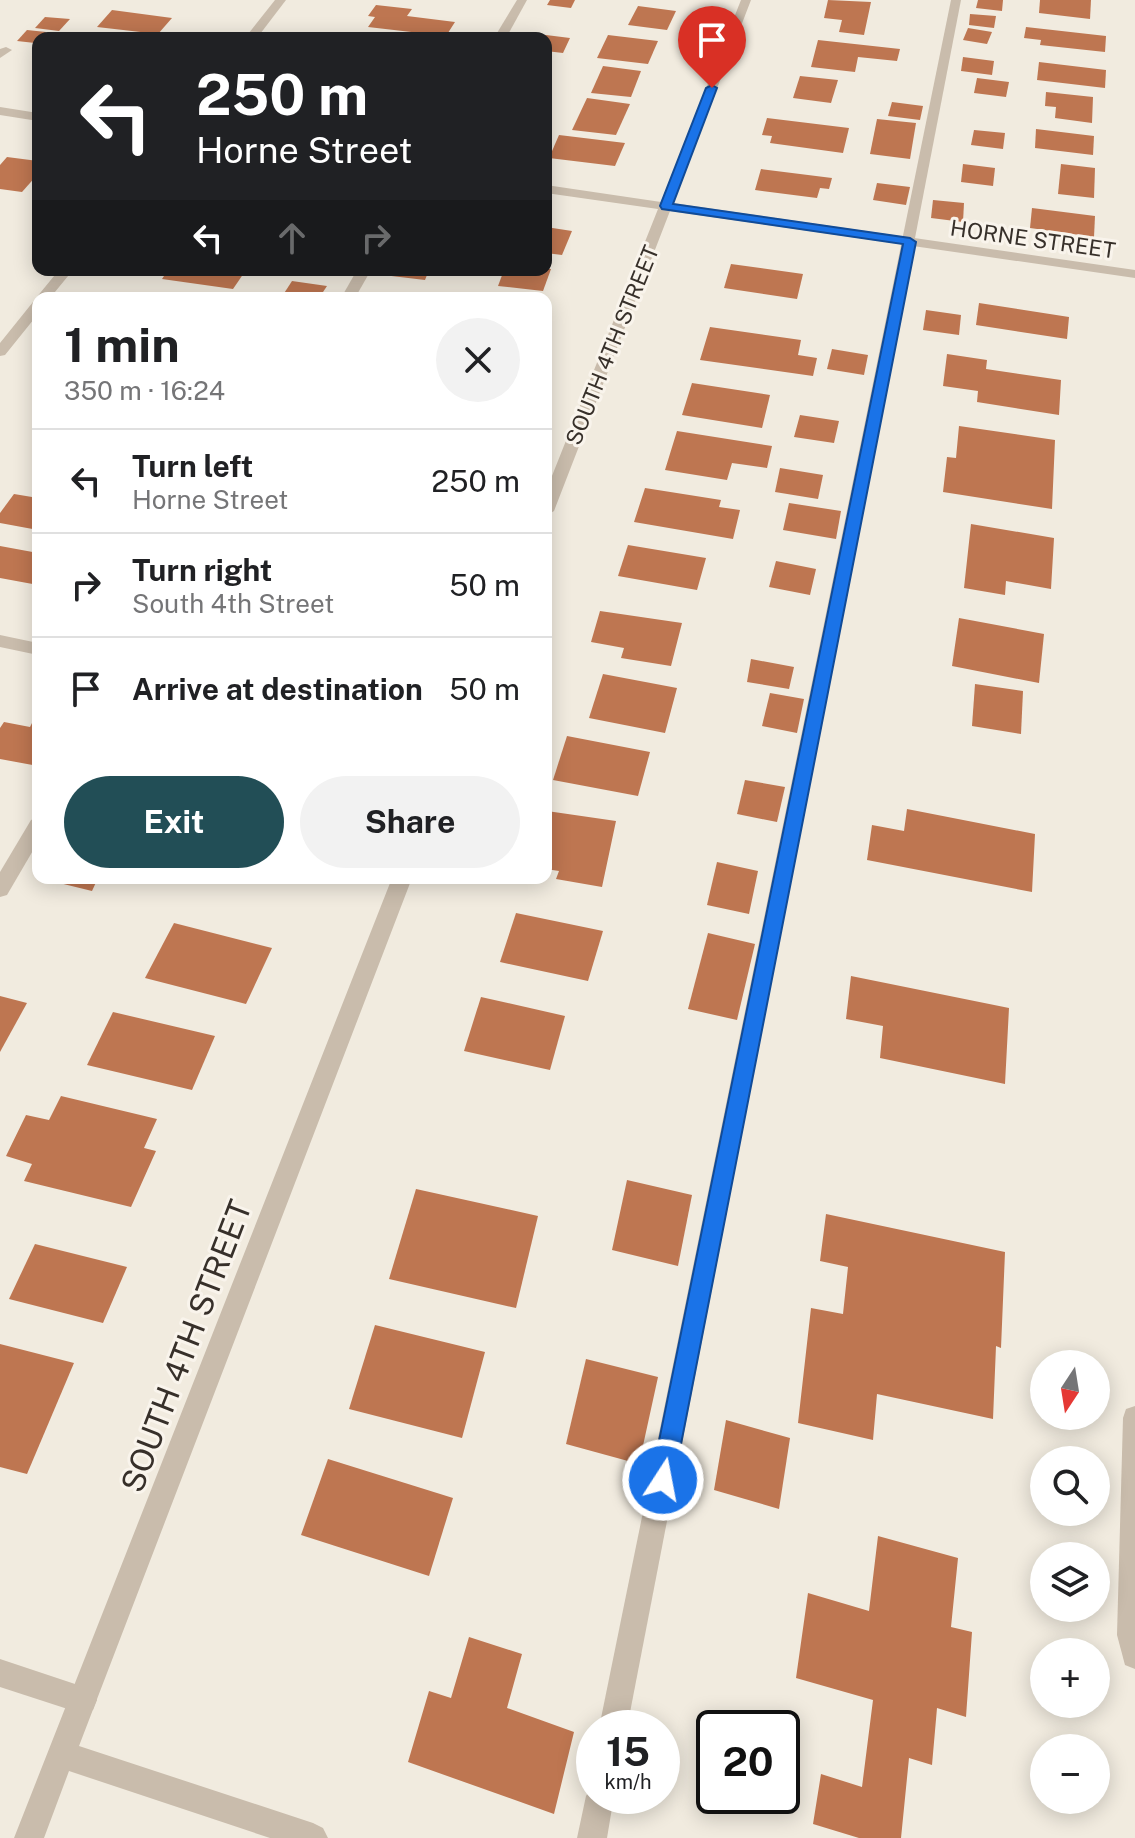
<!DOCTYPE html>
<meta charset="utf-8">
<style>
:root{--surface:#fff;--page:#f2f2f2;--text:#202124;--muted:#757577;--line:#e0e0e0;--accent:#224e56}
body{margin:0;font-family:"Public Sans",sans-serif;background:var(--page);color:var(--text);height:100vh;display:flex;flex-direction:column;font-size:30px;white-space:nowrap}
*{box-sizing:border-box;margin:0}
p{font-size:26px;color:var(--muted)}
.icon{flex:none;width:44px;height:44px;fill:none;stroke:currentColor;stroke-width:2;stroke-linecap:round;stroke-linejoin:round}
.map{position:relative;flex:1;overflow:hidden}
.details{position:absolute;left:32px;top:292px;width:520px;height:592px;display:flex;flex-direction:column;background:var(--surface);border-radius:16px;box-shadow:0 4px 20px #0003}
.details>*{flex:none}
.banner{position:absolute;left:32px;top:32px;width:520px;height:244px;border-radius:16px;box-shadow:0 4px 20px #0003;background:#202124;color:#fff;overflow:hidden}
.needle{width:52px;rotate:192deg}
.fabs{position:absolute;left:1030px;top:1350px;display:grid;gap:16px}
.fabs a{display:grid;place-items:center;width:80px;height:80px;border-radius:50%;background:var(--surface);box-shadow:0 4px 20px #0003;font-size:40px}
.speed{position:absolute;left:576px;top:1710px;display:flex;gap:16px;font-size:40px;font-weight:700;text-align:center}
.speed>*{display:grid;place-content:center;width:104px;height:104px;border-radius:50%;background:var(--surface);box-shadow:0 4px 20px #0003;line-height:1}
.speed small{font-size:20px;font-weight:400}
.speed .limit{border:4px solid #111;border-radius:12px;background:#fff;color:#111}
.pin{position:absolute;display:grid;place-items:center;width:68px;height:68px;color:#fff;margin:-82px -34px;border-radius:50% 50% 50% 0;rotate:-45deg;box-shadow:0 0 8px #0007}
.pin .icon{rotate:45deg}
.me{position:absolute;width:88px;margin:-44px;rotate:11deg;stroke-linejoin:round;filter:drop-shadow(0 0 6px #0008)}
.turn{display:flex;align-items:center;gap:28px;height:168px;padding:0 32px;font-size:36px}
.turn .icon{width:104px;height:104px;stroke-width:2.5}
.turn b{display:block;font-size:56px;line-height:68px}
.lanes{display:flex;align-items:center;height:76px;padding:0 32px;background:#0003;justify-content:center;gap:40px;direction:ltr}
.lanes .off{opacity:.35}
.round{display:grid;place-items:center;flex:none;width:84px;height:84px;border-radius:42px;background:var(--page)}
.head{display:flex;align-items:center;justify-content:space-between;height:136px;padding:0 32px}
h1{font-size:48px;font-weight:700;line-height:60px}
.action{display:flex;gap:16px;margin-top:auto;padding:16px 32px}
.action a{flex:1;height:92px;border-radius:48px;background:var(--accent);color:#fff;font-size:32px;font-weight:700;line-height:92px;text-align:center}
.action a+a{background:var(--page);color:var(--text)}
ul{padding:0;list-style:none}
li{display:flex;align-items:center;gap:24px;height:104px;padding:0 32px;border-top:2px solid var(--line)}
li div{flex:1}
li b{display:block;font-size:30px}
li em{font-style:normal}
.map>svg:first-child{display:block}
</style>
<div class="map">
<svg width="1135" height="1838" viewBox="0 0 1135 1838">
<rect width="100%" height="100%" fill="#f1ebdf"/>
<g fill="#be7651">
<path d="M550,0H575L571,8L547,5Z"/>
<path d="M828,0L871,2L864,35L839,32L842,20L824,18Z"/>
<path d="M978,0H1003L1002,11L976,8Z"/>
<path d="M1040,0H1091L1090,19L1039,13Z"/>
<path d="M376,5L412,9L407,16L455,22L446,36L368,27L375,17L368,16Z"/>
<path d="M638,6L676,11L667,30L628,25Z"/>
<path d="M112,10L172,18L158,34L97,27Z"/>
<path d="M970,14L996,16L994,28L969,25Z"/>
<path d="M45,17L70,19L59,31L35,28Z"/>
<path d="M1026,27L1106,36L1105,52L1040,45L1041,40L1024,38Z"/>
<path d="M968,28L992,32L987,44L963,40Z"/>
<path d="M27,30L46,32L35,43L17,41Z"/>
<path d="M542,35H546L570,38L563,53L546,51V38H541Z"/>
<path d="M608,35L658,41L648,64L597,58Z"/>
<path d="M818,40L900,49L897,61L858,57L855,72L811,67Z"/>
<path d="M963,57L994,61L992,75L961,71Z"/>
<path d="M1039,62L1106,70L1105,88L1037,80Z"/>
<path d="M603,66L641,71L631,97L591,93Z"/>
<path d="M800,76L838,80L831,103L793,98Z"/>
<path d="M977,78L1009,82L1006,97L974,93Z"/>
<path d="M1046,92L1093,97L1092,123L1055,118L1056,107L1045,106Z"/>
<path d="M587,98L630,104L616,135L572,130Z"/>
<path d="M892,102L923,106L920,120L888,116Z"/>
<path d="M767,118L849,128L843,153L770,143L772,136L762,135Z"/>
<path d="M877,119L916,123L910,159L870,154Z"/>
<path d="M1036,129L1094,136L1093,155L1035,148Z"/>
<path d="M974,130L1005,133L1003,149L971,145Z"/>
<path d="M559,135L625,143L615,166L549,158Z"/>
<path d="M7,157L38,161V174L22,192L0,189V165Z"/>
<path d="M963,164L995,168L993,186L961,182Z"/>
<path d="M1061,164L1095,168L1094,198L1058,194Z"/>
<path d="M761,169L832,178L829,189L820,188L817,198L755,190Z"/>
<path d="M877,183L910,187L906,205L873,200Z"/>
<path d="M933,200L964,203L963,222L931,218Z"/>
<path d="M1032,208L1095,216L1094,237L1030,228Z"/>
<path d="M546,227L572,231L562,255L546,253Z"/>
<path d="M731,264L803,274L797,299L724,288Z"/>
<path d="M546,269H551L543,291L498,286L504,270Z"/>
<path d="M168,270H246L233,289L162,279Z"/>
<path d="M386,270H429L425,280L383,275Z"/>
<path d="M292,281L327,286L319,298H281Z"/>
<path d="M979,303L1069,317L1067,339L976,325Z"/>
<path d="M926,310L961,315L959,335L923,330Z"/>
<path d="M710,327L801,340L798,355L817,358L813,376L700,360Z"/>
<path d="M832,349L868,355L864,375L827,369Z"/>
<path d="M947,354L987,360L986,369L1061,380L1059,415L977,402L978,391L943,386Z"/>
<path d="M692,383L770,395L762,428L682,415Z"/>
<path d="M800,415L839,421L834,443L794,437Z"/>
<path d="M959,426L1055,440L1052,509L943,492L947,457L956,458Z"/>
<path d="M677,431L772,446L767,468L732,463L727,480L665,470Z"/>
<path d="M780,468L823,475L818,499L775,492Z"/>
<path d="M645,488L721,500L719,507L740,510L733,539L634,522Z"/>
<path d="M14,494L38,498V530L0,523V513Z"/>
<path d="M789,503L841,511L836,539L783,530Z"/>
<path d="M971,524L1054,538L1051,589L1006,581L1005,595L964,588Z"/>
<path d="M628,545L706,558L697,590L618,576Z"/>
<path d="M0,546L38,553V585L0,578Z"/>
<path d="M776,561L816,569L810,595L769,587Z"/>
<path d="M600,611L682,623L671,666L621,658L624,648L591,642Z"/>
<path d="M959,618L1044,634L1039,683L952,666Z"/>
<path d="M751,659L794,667L789,689L747,682Z"/>
<path d="M603,674L677,688L665,733L589,718Z"/>
<path d="M975,684L1023,691L1021,734L972,726Z"/>
<path d="M770,693L804,699L797,733L762,726Z"/>
<path d="M34,719L38,720V766L0,759V728L4,722L30,727Z"/>
<path d="M567,736L650,752L638,796L553,780Z"/>
<path d="M745,780L785,787L777,822L737,814Z"/>
<path d="M907,809L1035,834L1032,892L867,860L872,825L904,831Z"/>
<path d="M547,811L616,821L602,887L556,879L559,871L546,869Z"/>
<path d="M717,862L758,871L749,914L707,905Z"/>
<path d="M39,878H98L92,891Z"/>
<path d="M516,913L603,931L588,981L500,962Z"/>
<path d="M174,923L272,948L246,1004L145,978Z"/>
<path d="M708,933L755,944L737,1020L688,1009Z"/>
<path d="M851,976L1009,1008L1005,1084L880,1058L883,1026L846,1019Z"/>
<path d="M0,996L27,1003L0,1052Z"/>
<path d="M481,997L565,1016L550,1070L464,1051Z"/>
<path d="M113,1012L215,1036L192,1090L87,1065Z"/>
<path d="M61,1096L157,1119L144,1148L156,1151L131,1207L24,1181L32,1164L6,1156L26,1115L49,1120Z"/>
<path d="M627,1180L692,1195L678,1266L612,1250Z"/>
<path d="M416,1189L538,1216L516,1308L389,1279Z"/>
<path d="M826,1214L1005,1252L1001,1348L996,1346L993,1419L877,1394L873,1440L798,1423L811,1308L843,1314L848,1267L820,1261Z"/>
<path d="M35,1244L127,1267L103,1323L9,1299Z"/>
<path d="M375,1325L485,1352L462,1438L349,1409Z"/>
<path d="M0,1344L74,1363L27,1474L0,1467Z"/>
<path d="M586,1359L658,1377L639,1464L566,1444Z"/>
<path d="M726,1420L790,1438L779,1509L714,1490Z"/>
<path d="M328,1459L453,1498L429,1576L301,1535Z"/>
<path d="M878,1536L958,1558L951,1627L972,1632L966,1717L937,1708L932,1765L909,1758L901,1838H859L813,1824L821,1774L862,1787L873,1700L796,1678L808,1593L869,1611Z"/>
<path d="M469,1637L522,1654L507,1708L574,1732L554,1814L408,1762L429,1691L451,1698Z"/>
</g>
<g fill="none" stroke-linecap="round" stroke-linejoin="round">
<g fill="#c9bcac" fill-rule="evenodd">
<path d="M517,0H527L506,38H494Z"/>
<path d="M951,0H961L627,1728H599Z"/>
<path d="M6,47L12,50L0,58V49Z"/>
<path d="M357,270H371L355,298H341Z"/>
<path d="M38,817V842L7,895L0,897V872L31,820Z"/>
<path d="M0,1659L93,1690L97,1700L93,1710L83,1714L0,1687Z"/>
<path d="M594,1784V1796H614L607,1838H577L586,1796Z"/>
</g>
<g fill="#c9bcac" fill-rule="evenodd">
<path d="M741,0H751L673,203L1135,270V278L670,211L554,511L546,516V491L658,209L546,193V185L661,202Z"/>
<path d="M0,107L38,113V121L0,115Z"/>
<path d="M0,635L38,643V655L0,647Z"/>
<path d="M392,878H412L79,1746L313,1823L323,1828L328,1838H270L69,1771L44,1838H14Z"/>
<path d="M1135,1406V1669L1125,1665L1117,1635L1123,1418L1126,1409Z"/>
</g>
<g fill="#c9bcac" fill-rule="evenodd">
<path d="M275,0H286L257,38H245Z"/>
<path d="M59,270H73L50,298H38V314L5,355L0,356V343L33,302L38,301L36,298Z"/>
</g>
</g>
<path fill="#1a73e8" stroke="#114b97" stroke-width="2" d="M712,85L717,88L673,204L910,238L916,242L674,1480L671,1488L663,1492L655,1488L651,1480L903,244L662,209L660,206L706,88Z"/>
<g text-anchor="middle" dominant-baseline="central" stroke-width="6" stroke-linejoin="round" paint-order="stroke">
<g font-size="22" fill="#37302a" stroke="#f9f4ec">
<text transform="translate(1033 239) rotate(8)">HORNE STREET</text>
<text transform="translate(612 345) rotate(-68)">SOUTH 4TH STREET</text>
</g>
<g font-size="32" fill="#37302a" stroke="#f9f4ec">
<text transform="translate(186 1346) rotate(-69)">SOUTH 4TH STREET</text>
</g>
</g>
</svg>
<div class="fabs">
<a><svg class="needle" viewBox="-14 -14 28 28"><path d="M0-13l5 13h-10z" fill="#e53935"/><path d="M0 13l5-13h-10z" fill="#757577"/></svg></a>
<a><svg class="icon" aria-label="search" viewBox="0 0 24 24"><circle cx="10" cy="10" r="6"/><path d="M15 15l6 6"/></svg></a>
<a><svg class="icon" aria-label="layers" viewBox="0 0 24 24"><path d="M12 4l9 5-9 5-9-5zM3 14l9 5 9-5"/></svg></a>
<a>+</a>
<a>−</a>
</div>
<div class="speed"><div>15<small>km/h</small></div><div class="limit">20</div></div>
<div class="pin" style="left:712px;top:88px;background:#d93025"><svg class="icon" aria-label="arrive" viewBox="0 0 24 24"><path d="M6 21V4h12l-3 4 3 4H6"/></svg></div>
<svg class="me" style="left:663px;top:1480px" viewBox="-20 -20 40 40"><circle r="17" fill="#1a73e8" stroke="#fff" stroke-width="3"/><path d="M0-11L8 9 0 5-8 9z" fill="#fff"/></svg>
<div class="banner">
<div class="turn"><svg class="icon" aria-label="left" viewBox="0 0 24 24"><path d="M17 20v-9H6M10 6l-5 5 5 5"/></svg><div><b>250 m</b>Horne Street</div></div>
<div class="lanes"><svg class="icon" aria-label="left" viewBox="0 0 24 24"><path d="M17 20v-9H6M10 6l-5 5 5 5"/></svg><svg class="icon off" aria-label="ahead" viewBox="0 0 24 24"><path d="M12 20V5M6 11l6-6 6 6"/></svg><svg class="icon off" aria-label="right" viewBox="0 0 24 24"><path d="M7 20v-9h11M14 6l5 5-5 5"/></svg></div>
</div>
<section class="details">
<div class="head"><div><h1>1 min</h1><p>350 m · 16:24</p></div><a class="round"><svg class="icon" aria-label="close" viewBox="0 0 24 24"><path d="M6 6l12 12M18 6L6 18"/></svg></a></div>
<ul>
<li><svg class="icon" aria-label="left" viewBox="0 0 24 24"><path d="M17 20v-9H6M10 6l-5 5 5 5"/></svg><div><b>Turn left</b><p>Horne Street</p></div><em>250 m</em></li>
<li><svg class="icon" aria-label="right" viewBox="0 0 24 24"><path d="M7 20v-9h11M14 6l5 5-5 5"/></svg><div><b>Turn right</b><p>South 4th Street</p></div><em>50 m</em></li>
<li><svg class="icon" aria-label="arrive" viewBox="0 0 24 24"><path d="M6 21V4h12l-3 4 3 4H6"/></svg><div><b>Arrive at destination</b></div><em>50 m</em></li>
</ul>
<div class="action"><a>Exit</a><a>Share</a></div>
</section>
</div>
